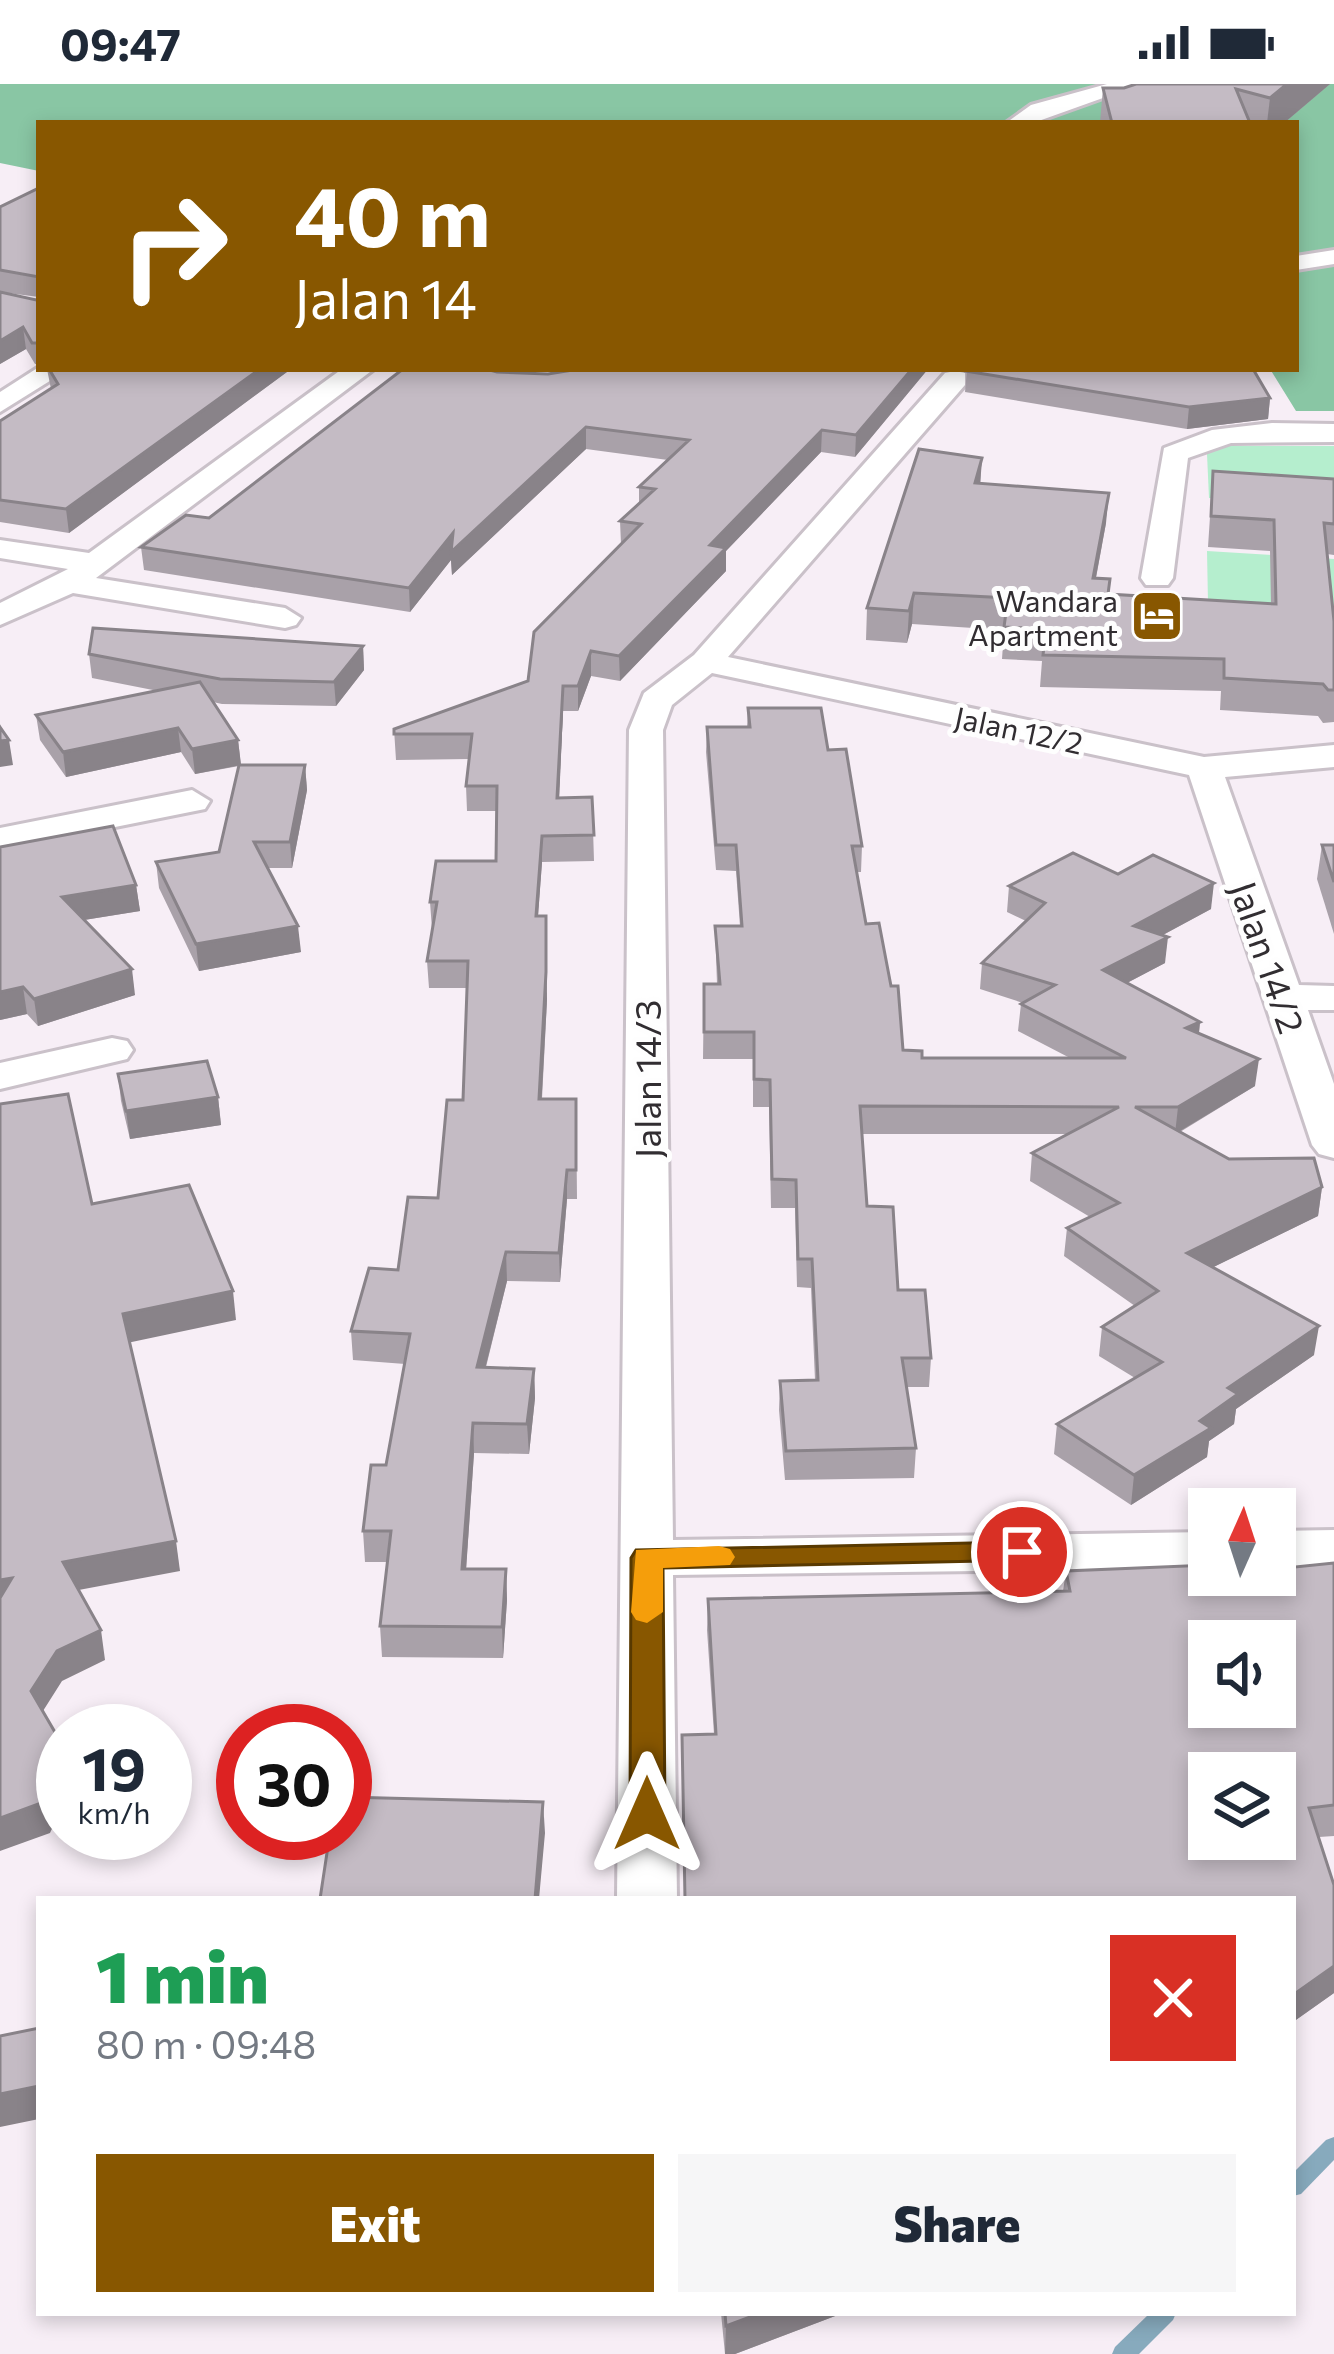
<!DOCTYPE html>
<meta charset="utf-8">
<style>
:root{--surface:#fff;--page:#f6f6f7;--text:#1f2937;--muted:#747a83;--accent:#885700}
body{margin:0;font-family:Commissioner,sans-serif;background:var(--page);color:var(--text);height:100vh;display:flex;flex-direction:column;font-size:45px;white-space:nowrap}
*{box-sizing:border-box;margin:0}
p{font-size:39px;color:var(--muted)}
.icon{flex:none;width:66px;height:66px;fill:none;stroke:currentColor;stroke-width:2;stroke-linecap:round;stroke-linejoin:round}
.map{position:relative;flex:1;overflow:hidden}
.panel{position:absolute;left:36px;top:1812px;width:1260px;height:420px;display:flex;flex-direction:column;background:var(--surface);border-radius:0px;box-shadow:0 6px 18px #0003}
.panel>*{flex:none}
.top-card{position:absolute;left:36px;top:36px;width:1263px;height:252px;border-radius:0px;box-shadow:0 6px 18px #0003;background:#885700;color:#fff;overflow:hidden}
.needle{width:78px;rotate:3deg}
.fabs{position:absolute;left:1188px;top:1404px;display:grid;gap:24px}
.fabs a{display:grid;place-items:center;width:108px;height:108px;border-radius:0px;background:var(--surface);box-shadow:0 6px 18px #0003;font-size:60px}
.speed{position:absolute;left:36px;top:1620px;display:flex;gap:24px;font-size:60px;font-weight:700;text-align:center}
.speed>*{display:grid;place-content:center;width:156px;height:156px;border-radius:50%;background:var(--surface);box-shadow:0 6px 18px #0003;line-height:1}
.speed small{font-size:30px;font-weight:400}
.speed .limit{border:18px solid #d22;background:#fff;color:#111}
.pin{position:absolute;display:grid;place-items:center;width:102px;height:102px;color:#fff;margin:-51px;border:6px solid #fff;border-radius:50%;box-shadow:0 3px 12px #0007}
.me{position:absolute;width:132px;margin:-66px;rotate:0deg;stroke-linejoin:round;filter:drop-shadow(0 0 9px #0008)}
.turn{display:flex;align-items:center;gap:42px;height:252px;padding:0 60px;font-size:54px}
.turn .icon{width:156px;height:156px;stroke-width:2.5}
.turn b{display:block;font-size:84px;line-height:102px}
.round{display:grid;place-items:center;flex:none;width:126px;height:126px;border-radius:0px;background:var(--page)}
.headline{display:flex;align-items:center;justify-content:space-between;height:204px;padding:0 60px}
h1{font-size:72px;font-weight:800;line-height:90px;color:#1e9e55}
.cta{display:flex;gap:24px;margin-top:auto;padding:24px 60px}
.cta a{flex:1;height:138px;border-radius:0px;background:var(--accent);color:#fff;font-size:48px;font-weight:800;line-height:138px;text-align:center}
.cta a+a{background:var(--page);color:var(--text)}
.status{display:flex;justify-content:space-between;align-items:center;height:84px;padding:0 60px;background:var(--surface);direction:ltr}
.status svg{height:33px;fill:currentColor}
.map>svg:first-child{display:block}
</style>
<div class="status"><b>09:47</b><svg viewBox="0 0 49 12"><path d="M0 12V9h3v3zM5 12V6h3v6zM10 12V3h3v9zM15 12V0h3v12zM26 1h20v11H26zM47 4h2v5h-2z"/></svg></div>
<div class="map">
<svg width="1334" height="2270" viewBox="0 0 1334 2270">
<rect width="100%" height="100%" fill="#f7eef6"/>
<g fill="#b5eece">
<path d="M1221,362H1334V422L1209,414L1207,370Z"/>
<path d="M1207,467L1334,475V527L1208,519Z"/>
</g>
<path fill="#89c6a4" d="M0,0H1334V327H1296L1270,285H1296V39H39V87L0,79Z"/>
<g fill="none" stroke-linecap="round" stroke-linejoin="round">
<g fill="#87aabd" fill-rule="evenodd">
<path d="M1334,2053V2076L1301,2110L1293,2112V2089L1326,2056Z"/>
<path d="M1150,2229H1176L1173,2236L1139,2270H1112L1115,2263Z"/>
</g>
<g stroke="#cac1c9" stroke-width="6">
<g id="minor">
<path d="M1107,0H1142L1033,39H1006L1031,21Z"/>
<path d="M1334,166V180L1296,186V172Z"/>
<path d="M39,283L69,285L0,328V308Z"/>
<path d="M342,285H374L96,494L285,524L301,534L296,541L285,544L73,509L0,541V519L68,485L0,474V456L89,469Z"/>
<path d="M955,287L965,289V301L728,573L1204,673L1334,661V683L1225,693L1299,901L1334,902V926H1308L1334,1000V1074L1319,1070L1312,1061L1189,691L712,589L672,621L663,646L673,1456L1209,1448V1484L673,1491L677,1815H617L629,646L644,609L694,571L945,289Z"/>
<path d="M1272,339L1334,340V358L1231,359L1188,374L1173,494L1168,501H1146L1141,494L1164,364L1212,346Z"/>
<path d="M192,706L210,717L205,725L0,766V744Z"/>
<path d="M112,954L127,957L133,966L127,975L0,1005V979Z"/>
<path d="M1334,1446V1482L1275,1483V1447Z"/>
</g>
</g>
<use href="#minor" fill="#fff" fill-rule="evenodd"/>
</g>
<g fill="#a9a1a9">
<path d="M1136,0H1330L1284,39H1100L1103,4H1124Z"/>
<path d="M39,104V213L0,208L36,216L39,214V280H35L26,265L0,280V123Z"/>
<path d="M47,285H291L69,449L0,438V337L51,305Z"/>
<path d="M579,285H928L855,373L821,368L726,467V487L620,597L591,592L578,627H563L559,714L592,713L594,777L542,778L538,832L547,916L542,1015H576L577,1115H567L560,1198L507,1197L486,1283L534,1285L535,1314L529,1370L474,1369L466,1485H506L507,1516L503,1574L382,1573L380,1542L388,1478H365L363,1447L386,1381L405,1280L353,1276L351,1247L398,1186L438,1114L463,1016L467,904H429L427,877L432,845L430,818L496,777L497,727H467L466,702L469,675L396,676L394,645L528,597L621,460L620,437L639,419V403L668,376L586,365L452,491L451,476L410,528L144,486L141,463L209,434L497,288L548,290Z"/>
<path d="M964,285H1253L1270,314L1268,335L1187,345L965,308L967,286Z"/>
<path d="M982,374L980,399L1106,439L1096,494L1108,510L1271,520L1270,467L1208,463L1213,387L1334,395V471L1327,470L1334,537V638L1323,639L1318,632L1220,626L1221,607L1040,603L1042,577L1002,575L1004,546L912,540L907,559L866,556L867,524Z"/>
<path d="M363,562L364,586L336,622L222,620L213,618L238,656L241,681H305L307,706L292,784H267L301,868L199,887L159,804L156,778L219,768L239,682L195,690L181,668L66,693L40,656L36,631L158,607L92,594L89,570Z"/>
<path d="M748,624L828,666L862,762L861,788H857L866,840L903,966L922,974H1070L1018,947L1021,920L1023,919L980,905L982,879L1026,837L1007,828L1009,802L1118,790L1211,825L1163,851L1165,879L1127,899L1200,938L1199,950L1255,1002L1180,1048L1229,1075L1322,1103L1318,1132L1213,1183L1314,1271L1236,1325L1234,1340L1209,1357L1207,1373L1131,1421L1054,1370L1057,1340L1135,1294L1099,1272L1102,1243L1135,1222L1064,1172L1067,1144L1090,1133L1030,1097L1032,1069L1068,1050H862L867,1122L898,1206L931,1274L929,1303H907L916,1364L914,1394L785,1396L779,1326L780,1297L815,1296L811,1204L797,1203L795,1124H771L769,1023H753V975H703L704,900H717L715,842H740L736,787L716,786L706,668L707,643H747Z"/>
<path d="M1322,761H1334V850L1317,795Z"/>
<path d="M0,763L136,801L140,827L84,836L135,911L38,942L27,930L0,936Z"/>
<path d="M118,990L218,1013L221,1041L130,1055L121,1017Z"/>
<path d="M1334,1479V1752L1319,1753L1334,1801V1909L1293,1938V1815L714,1650L707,1546L708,1515L1063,1507L1066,1487L1209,1491Z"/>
<path d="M721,2229H843L735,2270H725Z"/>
</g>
<g fill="#898389">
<path d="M1287,0H1330L1284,39H1267L1270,14Z"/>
<path d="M23,243L26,265L0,280V257Z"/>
<path d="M260,285H291L69,449L66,425Z"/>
<path d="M912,285H928L855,373L856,351Z"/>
<path d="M1270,314L1268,335L1187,345L1189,323Z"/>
<path d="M586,343V365L452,491L451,476L410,528L409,504L453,449Z"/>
<path d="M822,346L821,368L726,467V487L620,597L619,572L710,461Z"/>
<path d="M982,374L980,403L975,399Z"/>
<path d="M1109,409L1106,439L1090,525L1093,494Z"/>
<path d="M914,509L912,540L907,559L909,527Z"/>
<path d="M363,562L364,586L336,622L334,598Z"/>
<path d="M591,567V592L578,627V602Z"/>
<path d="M563,602V627L558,740L557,714Z"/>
<path d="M178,644L181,668L66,693L63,668Z"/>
<path d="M9,656L13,681L0,683V657Z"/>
<path d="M238,656L241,681L195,690L192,665Z"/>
<path d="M305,681L307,706L292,784L290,758Z"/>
<path d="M542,752V778L536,859V832Z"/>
<path d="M1214,799L1211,825L1131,868L1134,842Z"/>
<path d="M136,801L140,827L65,839L62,813Z"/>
<path d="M546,832L547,916L540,1044L539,1015Z"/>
<path d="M298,842L301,868L199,887L196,860Z"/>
<path d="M1168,853L1165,879L1100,913L1103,886Z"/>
<path d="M132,885L135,911L38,942L34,915Z"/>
<path d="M23,903L27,930L0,936V908Z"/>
<path d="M1200,938L1197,965L1186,944Z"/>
<path d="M1259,975L1255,1002L1175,1050L1178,1023Z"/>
<path d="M218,1013L221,1041L130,1055L126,1027Z"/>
<path d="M567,1086V1115L560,1198L559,1169Z"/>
<path d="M1322,1103L1318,1132L1183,1198L1187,1169Z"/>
<path d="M506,1168L507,1197L478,1313L477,1283Z"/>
<path d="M233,1207L236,1236L127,1259L123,1230Z"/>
<path d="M1319,1242L1314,1271L1236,1325L1234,1340L1209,1357L1207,1373L1131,1421L1134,1391L1200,1337L1228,1304Z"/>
<path d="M534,1285L535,1314L529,1370L527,1340Z"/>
<path d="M473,1339L474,1369L464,1516L462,1485Z"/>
<path d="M176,1457L180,1487L68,1508L63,1478Z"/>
<path d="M506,1485L507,1516L503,1574L502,1543Z"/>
<path d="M12,1494L0,1528V1496Z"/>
<path d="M101,1546L105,1576L62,1597L36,1638L31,1607L57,1567Z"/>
<path d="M63,1678V1721L50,1749L0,1767V1734Z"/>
<path d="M543,1718L545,1749L539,1815H535Z"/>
<path d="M1334,1882V1909L1293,1938V1911Z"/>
<path d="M39,2002V2035L0,2043V2010Z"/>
<path d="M761,2229H843L735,2270H725L726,2242Z"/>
</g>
<g fill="#c4bbc4" stroke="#898389" stroke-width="3" fill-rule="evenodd">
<path d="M1136,0H1287L1270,14L1236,5L1250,39H1112L1103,4H1124Z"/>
<path d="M39,104V193L0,186V123Z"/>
<path d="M0,208L36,216L39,214V259H32L23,243L0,257Z"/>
<path d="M49,285H260L66,425L0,416V337L58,300Z"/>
<path d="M403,285H486L497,288L548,290L579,285H912L856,351L822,346L710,461L726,464L619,572L591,567L578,602H563L557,714L592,713L594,751L542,752L536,832H546V888L539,1015H576V1086H567L559,1169L506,1168L477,1283L534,1285L527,1340L473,1339L462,1485H506L502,1543L380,1542L391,1447H363L371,1381H386L410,1250L351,1247L369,1184L398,1186L408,1113L438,1114L447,1016H463L468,877H427L437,818H430L436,777H496L497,702H466L472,650H394V645L528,597L534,548L641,440L620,437L655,405L639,403L689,356L586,343L451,468L453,449L409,504L141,463L186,431L209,434Z"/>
<path d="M967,285H1253L1270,314L1189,323L966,287Z"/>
<path d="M919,365L982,374L975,399L1109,409L1093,494L1110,495L1108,510L1276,520L1274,436L1211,432L1213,387L1334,395V440L1324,439L1334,537V606H1328L1323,600L1224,594V575L1043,571L1046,545L1004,543L1008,514L914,509L909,527L867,524Z"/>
<path d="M93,544L363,562L334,598L220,595L89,570Z"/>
<path d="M200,598L238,656L192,665L178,644L63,668L36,631Z"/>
<path d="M748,624H821L828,666L846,665L862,762H852L866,840L879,839L891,902H898L903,966L922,967V974H1126L1021,920L1055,901L982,879L1045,819L1009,802L1073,769L1118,790L1153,771L1214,799L1134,842L1168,853L1103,886L1200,938L1186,944L1259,975L1178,1023H1135L1229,1075L1314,1074L1322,1103L1187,1169L1319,1242L1228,1304L1238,1310L1200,1337L1211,1344L1134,1391L1057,1340L1162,1278L1102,1243L1158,1207L1067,1144L1119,1119L1032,1069L1119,1023L860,1022L867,1122L893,1123L898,1206H925L931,1274H902L916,1364L786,1367L780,1297L818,1296L812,1175H798L796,1096L772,1095L770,996L754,995V948H704V900H720L715,842H742L736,761H716L707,643H750Z"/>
<path d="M0,643L9,656L0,657Z"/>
<path d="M239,681H305L290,758H254L298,842L196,860L156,778L219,768Z"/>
<path d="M113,742L136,801L62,813L132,885L34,915L23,903L0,908V763Z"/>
<path d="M1322,761H1334V798Z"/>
<path d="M207,977L218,1013L126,1027L118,990Z"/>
<path d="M68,1010L92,1120L189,1101L233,1207L123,1230L176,1457L63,1478L101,1546L57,1567L31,1607L63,1662V1678L44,1718L0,1734V1514L12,1494L0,1496V1020Z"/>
<path d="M1334,1479V1721L1309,1724L1334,1801V1882L1293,1911V1815H685L682,1651L716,1650L708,1515L1070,1507L1066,1487L1209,1481V1491H1275V1485ZM1209,1557H1275V1623H1209ZM1209,1689H1275V1755H1209Z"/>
<path d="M345,1713L543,1718L535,1815H320L330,1749H345Z"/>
<path d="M39,1944V2002L0,2010V1952Z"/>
<path d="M725,2229H761L726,2242Z"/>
</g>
<path fill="#885700" stroke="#583900" stroke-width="3" d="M1022,1458L1038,1468L1033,1476L663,1484L665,1730L659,1739H635L630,1730L631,1474L636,1466Z"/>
<path fill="#f59e0b" d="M719,1462L730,1465L735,1473L730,1481L663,1484V1528L647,1539L636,1536L631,1528L636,1466Z"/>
<defs>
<g id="hotel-square" transform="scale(2.7)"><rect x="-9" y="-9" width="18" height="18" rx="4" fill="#885700" stroke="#fefefe"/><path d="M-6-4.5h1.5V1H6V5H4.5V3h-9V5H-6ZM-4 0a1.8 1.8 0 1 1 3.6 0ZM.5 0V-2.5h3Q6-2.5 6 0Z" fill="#fff"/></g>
</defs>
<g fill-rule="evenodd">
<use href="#hotel-square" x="1157" y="532"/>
</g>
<g text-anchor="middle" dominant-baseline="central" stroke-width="10" stroke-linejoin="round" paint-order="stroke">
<g font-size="30" fill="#312d31" stroke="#fefefe" text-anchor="end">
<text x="1118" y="515">Wandara<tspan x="1118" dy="34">Apartment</tspan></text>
</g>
<g font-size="30" fill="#312d31" stroke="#fefefe">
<text transform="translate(1019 645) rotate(12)">Jalan 12/2</text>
</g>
<g font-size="36" fill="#312d31" stroke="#fefefe">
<text transform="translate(1269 873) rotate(71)">Jalan 14/2</text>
<text transform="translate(646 995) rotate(-90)">Jalan 14/3</text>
</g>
</g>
</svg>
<div class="fabs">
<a><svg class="needle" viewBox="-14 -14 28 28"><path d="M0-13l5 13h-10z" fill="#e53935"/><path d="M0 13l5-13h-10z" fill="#747a83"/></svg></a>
<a><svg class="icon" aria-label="sound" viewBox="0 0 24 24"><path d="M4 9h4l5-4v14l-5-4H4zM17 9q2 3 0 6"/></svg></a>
<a><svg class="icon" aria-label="layers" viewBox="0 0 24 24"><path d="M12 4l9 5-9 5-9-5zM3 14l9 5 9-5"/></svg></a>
</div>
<div class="speed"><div>19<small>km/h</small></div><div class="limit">30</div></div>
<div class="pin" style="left:1022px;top:1468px;background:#d93025"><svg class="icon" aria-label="arrive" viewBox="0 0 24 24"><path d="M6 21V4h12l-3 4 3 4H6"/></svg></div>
<svg class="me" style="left:647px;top:1730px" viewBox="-20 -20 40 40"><path d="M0-17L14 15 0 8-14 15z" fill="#885700" stroke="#fff" stroke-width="4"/></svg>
<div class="top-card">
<div class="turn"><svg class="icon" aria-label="right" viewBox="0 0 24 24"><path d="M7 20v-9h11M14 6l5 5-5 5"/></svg><div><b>40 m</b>Jalan 14</div></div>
</div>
<section class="panel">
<div class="headline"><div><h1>1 min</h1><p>80 m · 09:48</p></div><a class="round" style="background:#d93025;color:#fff"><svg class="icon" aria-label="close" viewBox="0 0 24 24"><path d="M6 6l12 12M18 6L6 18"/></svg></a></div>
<div class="cta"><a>Exit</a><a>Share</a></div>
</section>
</div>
